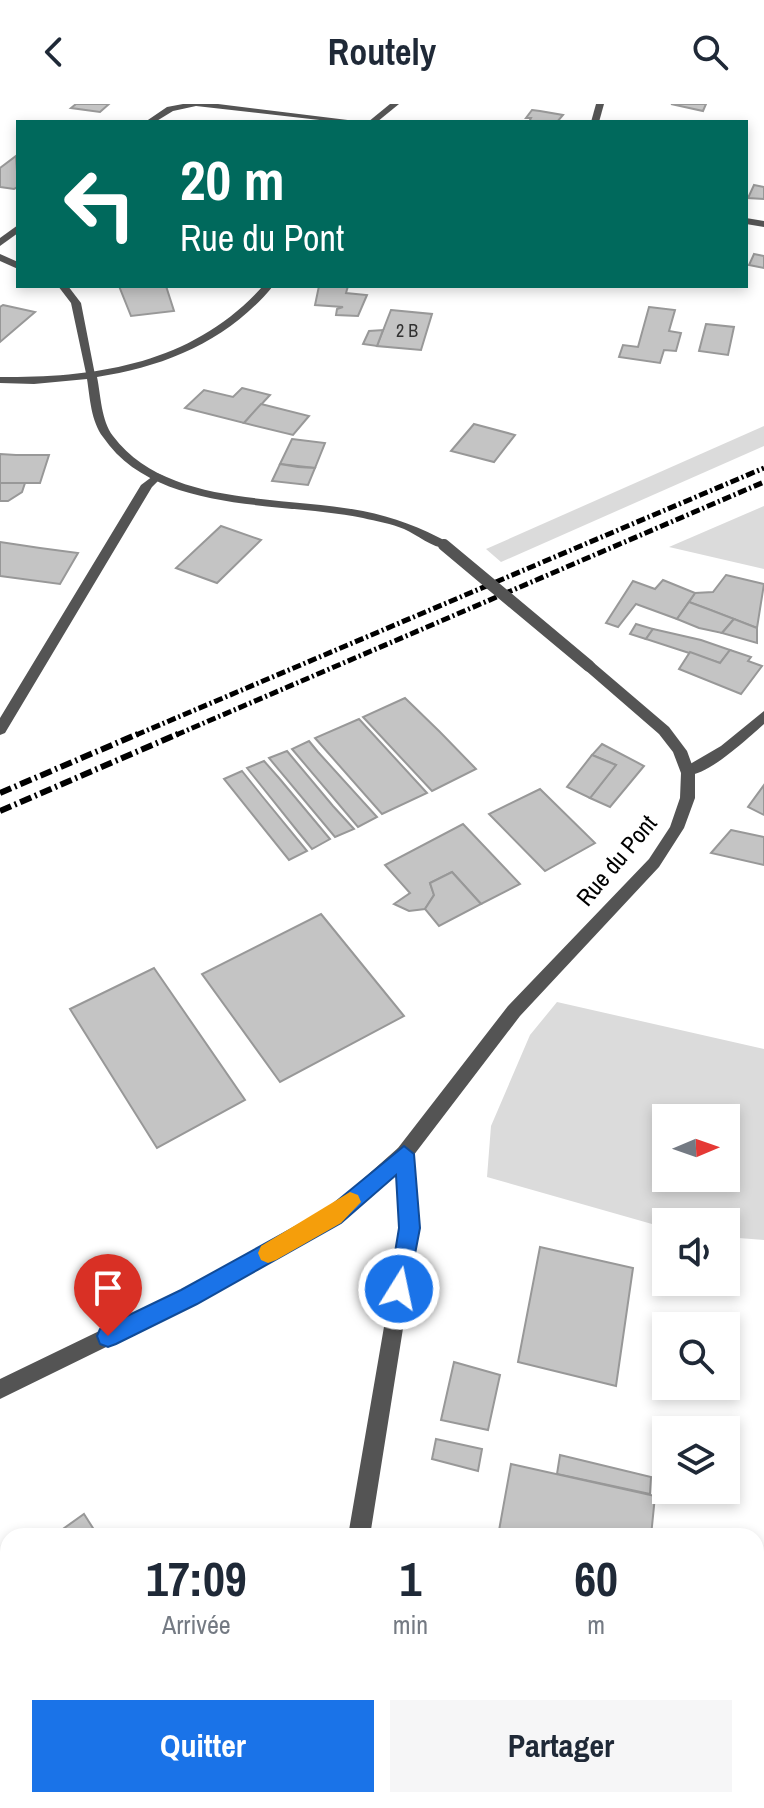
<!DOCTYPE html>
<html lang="fr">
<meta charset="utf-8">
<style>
:root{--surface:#fff;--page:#f6f6f7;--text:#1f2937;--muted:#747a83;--accent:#1a73e8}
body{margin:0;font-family:"Archivo Narrow",sans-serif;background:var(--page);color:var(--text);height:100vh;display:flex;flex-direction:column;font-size:30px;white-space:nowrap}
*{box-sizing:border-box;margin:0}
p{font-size:26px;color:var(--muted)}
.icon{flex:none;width:44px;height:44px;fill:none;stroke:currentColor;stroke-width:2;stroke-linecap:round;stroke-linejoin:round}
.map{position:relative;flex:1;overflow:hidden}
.sheet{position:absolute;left:0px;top:1424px;width:764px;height:280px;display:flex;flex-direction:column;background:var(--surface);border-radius:24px 24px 0 0;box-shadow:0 4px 12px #0003}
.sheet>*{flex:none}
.hud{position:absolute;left:16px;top:16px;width:732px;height:168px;border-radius:0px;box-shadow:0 4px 12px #0003;background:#00695c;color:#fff;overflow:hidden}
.needle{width:52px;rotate:88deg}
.tools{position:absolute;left:652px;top:1000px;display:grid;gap:16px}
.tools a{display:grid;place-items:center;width:88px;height:88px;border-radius:0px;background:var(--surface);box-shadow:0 4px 12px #0003;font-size:40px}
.pin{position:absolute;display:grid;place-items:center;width:68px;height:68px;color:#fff;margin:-82px -34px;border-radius:50% 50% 50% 0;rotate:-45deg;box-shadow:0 0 8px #0007}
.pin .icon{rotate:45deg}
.me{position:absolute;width:88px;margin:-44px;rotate:10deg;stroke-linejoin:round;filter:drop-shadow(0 0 6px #0008)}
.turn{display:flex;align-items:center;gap:28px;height:168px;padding:0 32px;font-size:36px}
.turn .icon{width:104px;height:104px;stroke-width:2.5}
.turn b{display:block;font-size:56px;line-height:68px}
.eta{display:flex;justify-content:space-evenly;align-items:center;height:136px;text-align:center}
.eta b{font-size:48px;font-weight:700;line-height:56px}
.cta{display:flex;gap:16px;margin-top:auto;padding:16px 32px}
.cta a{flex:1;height:92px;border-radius:0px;background:var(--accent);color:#fff;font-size:32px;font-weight:700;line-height:92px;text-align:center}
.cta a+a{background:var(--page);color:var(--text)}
header{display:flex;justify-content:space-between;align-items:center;height:104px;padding:0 32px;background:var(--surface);font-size:36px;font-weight:700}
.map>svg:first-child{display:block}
</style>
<header><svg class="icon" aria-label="back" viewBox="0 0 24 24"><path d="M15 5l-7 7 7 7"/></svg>Routely<svg class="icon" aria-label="search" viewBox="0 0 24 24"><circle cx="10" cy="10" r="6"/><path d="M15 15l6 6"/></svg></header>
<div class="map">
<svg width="764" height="1704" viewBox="0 0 764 1704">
<rect width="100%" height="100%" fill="#fff"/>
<g fill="#dbdbdb" fill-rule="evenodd">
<path d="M764,322V342L501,458L486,445Z"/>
<path d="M764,402V465L669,443Z"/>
<path d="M557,898L764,945V1136L726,1133V1118H666V1124L487,1073L491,1022L530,931ZM726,1014V1074H666V1014Z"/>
</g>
<g fill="#c4c4c4" stroke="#989898" stroke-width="2">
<path d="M76,0H109L100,8L71,4Z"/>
<path d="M671,0H706L703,7Z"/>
<path d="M532,6L540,7L563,11L557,18H529L531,14H526Z"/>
<path d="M16,52L18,83L14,85L0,83V64Z"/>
<path d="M754,81L764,83V95L748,94Z"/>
<path d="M754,150L764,152V164L749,161Z"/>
<path d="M119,182H166L174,207L131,212Z"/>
<path d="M319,182H348L346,189L367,191L358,212L336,211L337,205L343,203L315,201Z"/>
<path d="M3,201L35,208L0,238V203Z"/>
<path d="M649,203L675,206L669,227L681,229L676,247L664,246L660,259L619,253L623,241L638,243Z"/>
<path d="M391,206L432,210L421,246L377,242Z"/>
<path d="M706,220L734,223L728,251L699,247Z"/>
<path d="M383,226L377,242L363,240L369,227Z"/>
<path d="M242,284L270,291L244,319L185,304L204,286L233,293Z"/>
<path d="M261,300L309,312L293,331L244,319Z"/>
<path d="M474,320L515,331L494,358L451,347Z"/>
<path d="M292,335L325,339L315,364L280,360Z"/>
<path d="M0,350L16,351H49L40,379H0Z"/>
<path d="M280,360L298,363L315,364L308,381L272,377Z"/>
<path d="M0,379H25L22,388L8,397H0Z"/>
<path d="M221,422L261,436L217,479L176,464Z"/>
<path d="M0,438L40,444L78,449L60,480L0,472Z"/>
<path d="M726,471L764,480L757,524L689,498L695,489L713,488Z"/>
<path d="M663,476L695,489L677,515L636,500L618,523L606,519L633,477L655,485Z"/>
<path d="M689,498L708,505L734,515L722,529L699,524L677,515Z"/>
<path d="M734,515L757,524V539L722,529Z"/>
<path d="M636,520L653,525L646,535L630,530Z"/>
<path d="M653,525L701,536L730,546L720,559L646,535Z"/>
<path d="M730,546L751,553L748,557L762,562L741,590L679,565L690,548L720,559Z"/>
<path d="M405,594L440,628L476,665L432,687L363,613Z"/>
<path d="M359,615L427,689L382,710L315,634Z"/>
<path d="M309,637L318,648L377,713L358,723L292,645Z"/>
<path d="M602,640L644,662L610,703L590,694L616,661L592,651Z"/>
<path d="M287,647L333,702L354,725L335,733L269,654Z"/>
<path d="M592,651L616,661L590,694L567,683Z"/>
<path d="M264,657L279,674L330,735L312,745L299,729L247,664Z"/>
<path d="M242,667L262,692L307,747L289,756L224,675Z"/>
<path d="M764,681V711L748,703Z"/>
<path d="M540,685L595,739L545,767L489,710Z"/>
<path d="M463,720L520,780L481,800L452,768L430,779L434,791L425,805L409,807L394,800L410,789L385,761Z"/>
<path d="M731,726L764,733V761L711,749Z"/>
<path d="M452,768L481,800L439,822L425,805L434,791L430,779Z"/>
<path d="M321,810L404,912L280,978L202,870Z"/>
<path d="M154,864L245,996L157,1044L70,905Z"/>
<path d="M540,1143L633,1164L616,1282L518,1258Z"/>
<path d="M454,1258L500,1271L488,1326L441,1316Z"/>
<path d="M436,1335L482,1345L478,1367L432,1355Z"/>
<path d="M560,1351L651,1373L650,1390L557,1370Z"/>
<path d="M511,1360L655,1392L651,1432H498Z"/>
<path d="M84,1410L98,1432H53Z"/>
<path d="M764,1500V1684L756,1682V1580Z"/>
</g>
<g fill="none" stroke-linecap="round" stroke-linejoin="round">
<g stroke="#767676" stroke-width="7" stroke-dasharray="3 5" stroke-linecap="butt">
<path d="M0,1663L8,1671"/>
<path d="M35,1696L44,1704"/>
</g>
<path fill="#545454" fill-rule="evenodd" d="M157,369L163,372L152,383L5,629L0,631V614L141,381Z"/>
<g fill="#545454" fill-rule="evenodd">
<path d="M183,0H218L364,18H337L196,2L173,7L155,18H145L167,3Z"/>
<path d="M596,0H604L599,18H591Z"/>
<path d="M746,114L764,117V123L746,120Z"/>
<path d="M18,121V129L0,142V134Z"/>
<path d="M0,150L18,158V165L0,157Z"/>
<path d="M58,182H68L81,199L96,276L87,274L71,199Z"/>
<path d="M764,607V620C748,634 706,674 685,671L683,667L685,663L721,642Z"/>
<path d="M404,1042L410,1044L413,1050L419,1124L370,1432H348L401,1124L395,1050L398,1044Z"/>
<path d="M303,1696H327L326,1704H302Z"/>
</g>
<g fill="#545454" fill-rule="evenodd">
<path d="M390,0H399L377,18H368Z"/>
<path d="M263,182H273C229,236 165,263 97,273C101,292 101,316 113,332C167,404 284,391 363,407C394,413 421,424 448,438V444C433,445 418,431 404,425C392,420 376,417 363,414C282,397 156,411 103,333C91,317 90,294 87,275L34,280L0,279V273C99,274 194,259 263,182Z"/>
<path d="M589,558L594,559L669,623L687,647L695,669V694L684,724L659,763L520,912L410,1056L340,1118L196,1199L0,1295V1275L182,1187L328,1106L398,1044L508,902L649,755L670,723L680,694L681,669L673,648L659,630L584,565L582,562Z"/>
</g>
<g stroke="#000" stroke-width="5" stroke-dasharray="9 3 2 3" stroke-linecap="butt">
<path d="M136,631L764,364"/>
<path d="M176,631L764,378"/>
</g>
<g stroke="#000" stroke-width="6" stroke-dasharray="12 4 2 4" stroke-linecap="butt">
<path d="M0,689L140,629"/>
<path d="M0,707L180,629"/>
</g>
<path stroke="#545454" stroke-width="12" d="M444,441L589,562"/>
</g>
<path fill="#1a73e8" stroke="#114b97" stroke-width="2" d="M404,1042L414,1050L420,1124L407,1192L399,1195L392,1192L389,1185L399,1124L396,1071L341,1119L197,1200L116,1240L108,1243L100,1240L97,1232L100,1225L181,1186L326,1106Z"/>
<path fill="#f59e0b" d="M350,1088L358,1091L361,1098L341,1119L276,1156L268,1159L261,1156L258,1149L261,1142Z"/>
<g text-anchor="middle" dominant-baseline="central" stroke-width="8" stroke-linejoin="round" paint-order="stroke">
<g font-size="18" fill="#313131">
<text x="407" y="226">2 B</text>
</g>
<g font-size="24" fill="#000" stroke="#fff">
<text transform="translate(616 756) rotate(-50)">Rue du Pont</text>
</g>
</g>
</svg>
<div class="tools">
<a><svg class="needle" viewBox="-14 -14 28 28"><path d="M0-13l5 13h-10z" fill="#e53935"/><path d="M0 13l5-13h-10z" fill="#747a83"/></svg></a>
<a><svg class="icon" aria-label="sound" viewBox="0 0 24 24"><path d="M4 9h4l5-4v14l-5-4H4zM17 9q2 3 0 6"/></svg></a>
<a><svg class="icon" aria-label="search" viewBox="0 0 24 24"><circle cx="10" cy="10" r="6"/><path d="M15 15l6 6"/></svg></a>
<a><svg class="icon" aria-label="layers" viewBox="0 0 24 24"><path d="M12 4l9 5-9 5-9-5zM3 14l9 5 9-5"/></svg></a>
</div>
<div class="pin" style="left:108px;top:1232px;background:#d93025"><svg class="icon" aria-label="arrive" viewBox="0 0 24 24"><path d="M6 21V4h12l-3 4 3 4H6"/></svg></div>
<svg class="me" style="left:399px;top:1185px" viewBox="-20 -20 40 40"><circle r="17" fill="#1a73e8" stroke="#fff" stroke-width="3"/><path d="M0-11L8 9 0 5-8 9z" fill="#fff"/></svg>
<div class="hud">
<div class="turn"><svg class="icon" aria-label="left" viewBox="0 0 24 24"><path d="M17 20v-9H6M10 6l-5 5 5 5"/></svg><div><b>20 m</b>Rue du Pont</div></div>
</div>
<section class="sheet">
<div class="eta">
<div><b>17:09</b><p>Arrivée</p></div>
<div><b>1</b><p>min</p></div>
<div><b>60</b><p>m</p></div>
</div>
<div class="cta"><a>Quitter</a><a>Partager</a></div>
</section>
</div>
